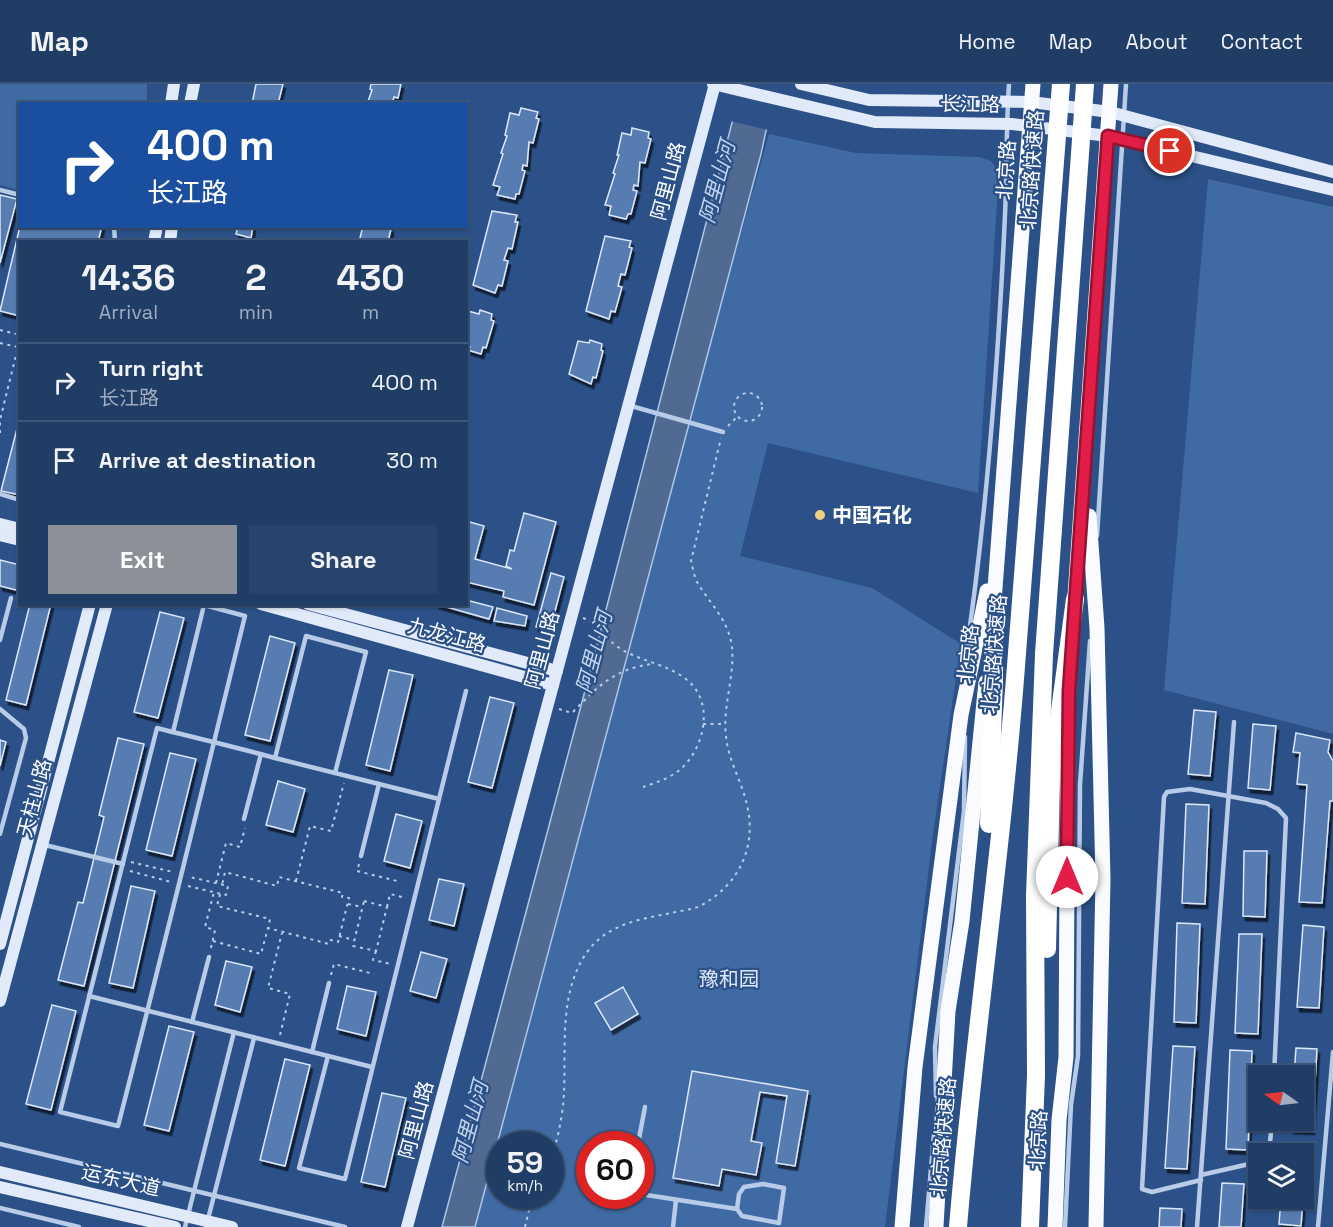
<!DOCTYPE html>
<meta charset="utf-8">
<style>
:root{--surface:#203d66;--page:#28446c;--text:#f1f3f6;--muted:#a2aebf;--line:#3d567a;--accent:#8c9099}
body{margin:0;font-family:"Space Grotesk","Noto Sans SC",sans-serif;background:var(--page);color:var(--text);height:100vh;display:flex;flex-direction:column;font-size:22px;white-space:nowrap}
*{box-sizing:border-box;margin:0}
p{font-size:20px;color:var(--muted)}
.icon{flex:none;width:33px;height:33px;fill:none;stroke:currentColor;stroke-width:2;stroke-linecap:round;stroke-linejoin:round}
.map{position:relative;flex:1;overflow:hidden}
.sheet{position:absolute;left:18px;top:156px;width:450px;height:366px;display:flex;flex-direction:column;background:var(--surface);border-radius:0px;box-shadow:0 2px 4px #0004,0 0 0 2px var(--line)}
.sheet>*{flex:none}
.hud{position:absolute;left:18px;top:18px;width:450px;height:126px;border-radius:0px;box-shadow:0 2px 4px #0004,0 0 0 2px var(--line);background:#1a4fa0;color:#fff;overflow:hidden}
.needle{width:39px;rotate:284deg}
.buttons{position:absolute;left:1248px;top:981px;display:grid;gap:12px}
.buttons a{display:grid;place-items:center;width:66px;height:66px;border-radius:0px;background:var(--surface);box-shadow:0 2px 4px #0004,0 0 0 2px var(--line);font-size:30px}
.speed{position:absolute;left:486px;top:1047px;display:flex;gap:12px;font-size:30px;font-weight:700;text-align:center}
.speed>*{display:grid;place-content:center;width:78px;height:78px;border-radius:50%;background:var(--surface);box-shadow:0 2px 4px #0004,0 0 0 2px var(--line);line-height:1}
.speed small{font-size:15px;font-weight:400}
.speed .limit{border:9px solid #d22;background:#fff;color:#111}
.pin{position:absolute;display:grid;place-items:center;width:51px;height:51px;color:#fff;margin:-26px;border:3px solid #fff;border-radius:50%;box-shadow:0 2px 6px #0007}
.me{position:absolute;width:66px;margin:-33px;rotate:0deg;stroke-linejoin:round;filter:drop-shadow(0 0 4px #0008)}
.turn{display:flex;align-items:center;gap:21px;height:126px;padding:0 30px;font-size:27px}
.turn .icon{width:78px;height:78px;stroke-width:2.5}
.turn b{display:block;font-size:42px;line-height:51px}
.eta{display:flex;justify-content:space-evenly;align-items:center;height:102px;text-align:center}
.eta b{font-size:36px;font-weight:800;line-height:42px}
.action{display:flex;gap:12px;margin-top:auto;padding:12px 30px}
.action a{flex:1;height:69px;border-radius:0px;background:var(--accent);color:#fff;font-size:24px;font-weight:800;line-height:69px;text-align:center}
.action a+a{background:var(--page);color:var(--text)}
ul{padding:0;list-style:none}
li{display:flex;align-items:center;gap:18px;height:78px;padding:0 30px;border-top:2px solid var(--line)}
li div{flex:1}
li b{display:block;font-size:22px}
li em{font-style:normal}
header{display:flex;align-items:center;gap:36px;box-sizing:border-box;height:84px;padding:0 30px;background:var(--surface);border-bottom:2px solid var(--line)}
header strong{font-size:28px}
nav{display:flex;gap:33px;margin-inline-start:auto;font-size:21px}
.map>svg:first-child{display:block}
</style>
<header>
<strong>Map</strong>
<nav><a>Home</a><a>Map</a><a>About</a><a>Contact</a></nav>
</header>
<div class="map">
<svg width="1333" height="1143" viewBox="0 0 1333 1143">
<defs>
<filter id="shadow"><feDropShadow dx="2.5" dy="4.5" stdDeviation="0" flood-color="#0009"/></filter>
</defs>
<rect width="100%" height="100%" fill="#2b5188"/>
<g fill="#406aa4" fill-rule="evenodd">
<path d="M0,0H147V19L20,20L19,106L0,101Z"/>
<path d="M769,50L856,69L979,73L991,77L999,88L978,409L768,359L740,472L872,504L961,560L933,750L885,1143H475C565,777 666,413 769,50ZM500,1060H550V1112H500ZM590,1060H640V1112H590Z"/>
<path d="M1208,95L1333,123V650L1164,606Z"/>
</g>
<path fill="#506a91" stroke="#adc7e8" stroke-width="1.5" d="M742,0H776L761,70L475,1143H442L586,603Z"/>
<path fill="#2b5188" d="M739,0H779L768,46L730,37Z"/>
<g fill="#577cb1" stroke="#dbe7f7" stroke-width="1.5" filter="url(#shadow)">
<path d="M256,0H283L278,20H252Z"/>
<path d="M371,0H401L398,14L394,13L392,20H367L372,6L370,5Z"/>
<path d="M521,24L538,28L536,34L539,35L533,59L529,58L527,82L523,81L522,86L525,87L519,110H516L515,115L497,111L500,103L493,101L503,70L501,69L507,52L505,51L510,29L519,31Z"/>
<path d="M632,44L649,48L648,54L651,55L645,79L640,78L638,102L634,101L633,106L637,107L631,130H628L626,135L609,131L611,122L605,121L615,90L613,89L619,71H617L622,49L631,51Z"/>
<path d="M0,111L17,115L0,179Z"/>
<path d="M492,127L517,131L515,138H518L512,165L508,164L504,176L508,177L502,202L498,201L495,209L473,201Z"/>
<path d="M20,142H102L98,158H20V232L0,227Z"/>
<path d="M238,142H253L251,154L236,150Z"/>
<path d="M363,142H388L391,145L388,158H359Z"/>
<path d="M605,152L631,157L629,163L632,164L625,191L621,190L618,202L622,203L615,228L611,227L609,235L586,227Z"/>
<path d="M480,226L492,230L491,236L494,237L486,264L483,263L481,270L468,266L470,263L466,262L468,227L479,230Z"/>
<path d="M590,256L602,260L601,266L603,267L596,294L593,293L591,300L569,290L578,257L589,259Z"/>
<path d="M20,333V411L1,407Z"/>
<path d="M524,429L556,438L534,521L503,513L504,507L466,498V437L484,442L475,475L512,485L506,482L510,466L514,467Z"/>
<path d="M0,476L20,481V507L0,502Z"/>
<path d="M551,489L564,493L550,546L536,543Z"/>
<path d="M466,516L493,523L489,535L436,520H466Z"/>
<path d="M30,520H51L26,621L6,616Z"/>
<path d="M497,524L527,532L525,542L494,537Z"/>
<path d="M160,528L184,534L158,634L134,628Z"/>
<path d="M270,552L295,559L270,657L245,651Z"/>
<path d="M389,586L413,591L390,687L366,681Z"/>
<path d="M490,613L514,619L492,704L468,698Z"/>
<path d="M1194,626L1216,628L1210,692L1188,690Z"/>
<path d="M1253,640L1276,642L1270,706L1248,704Z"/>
<path d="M1296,649L1330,656L1328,668L1333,677V717H1330L1322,819L1299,818L1307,701L1297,700L1300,669L1293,668Z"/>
<path d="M118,654L144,660L84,902L58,896L78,818L83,819L104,733L99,731Z"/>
<path d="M0,656L6,658L0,682Z"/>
<path d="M170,669L196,675L172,772L146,766Z"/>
<path d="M278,697L305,705L293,748L266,741Z"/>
<path d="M1186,720L1209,721L1205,820L1182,819Z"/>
<path d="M396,730L422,737L410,784L384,777Z"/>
<path d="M1244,767H1267L1265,833L1243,832Z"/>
<path d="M439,795L464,800L454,842L429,836Z"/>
<path d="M131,802L155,807L133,904L109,899Z"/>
<path d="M1177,839L1200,840L1196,939L1174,938Z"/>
<path d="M1303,841L1324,843L1319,924L1297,923Z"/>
<path d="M1239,850H1262L1258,950L1235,949Z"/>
<path d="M421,868L447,875L436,914L410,907Z"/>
<path d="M226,877L252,883L240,928L215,921Z"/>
<path d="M347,902L376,908L366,952L337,945Z"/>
<path d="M623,903L638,930L611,946L595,919Z"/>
<path d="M52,921L76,927L51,1026L26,1020Z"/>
<path d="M169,942L194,948L169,1047L144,1041Z"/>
<path d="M1173,962L1195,963L1187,1085L1165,1084Z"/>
<path d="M1296,964L1317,965L1312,1046L1291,1045V1036H1304V992H1294Z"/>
<path d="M1230,966L1252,967L1248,1066L1226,1065Z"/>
<path d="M285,975L310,981L285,1082L260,1076Z"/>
<path d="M692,987L808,1007L795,1082L776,1079L787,1012L760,1008L751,1057L762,1059L756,1091L722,1085L719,1102L673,1094Z"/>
<path d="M382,1009L406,1014L385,1103L361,1098Z"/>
<path d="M1222,1099L1244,1100L1241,1143H1219Z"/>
<path d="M1281,1114H1303L1301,1142L1279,1140Z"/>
<path d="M1160,1124L1182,1125L1181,1143H1159Z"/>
</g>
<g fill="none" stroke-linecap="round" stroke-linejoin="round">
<g stroke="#b8cce8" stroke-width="2" stroke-dasharray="3 4.5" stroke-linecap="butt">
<path d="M0,246L20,251"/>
<path d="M0,259L18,263"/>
<circle cx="748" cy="323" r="14"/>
<path d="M728,342L737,333"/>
<path d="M0,349V336L18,263"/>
<path d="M583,534C600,540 605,556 621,565C642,578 668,580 687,596C716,619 704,668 677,688C667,695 655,699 643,703"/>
<path d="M559,625L572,629C597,603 615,584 653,580"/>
<path d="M703,640H724"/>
<path d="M131,778L173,788"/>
<path d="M359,780L357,787L397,797"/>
<path d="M130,787L171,798"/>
<path d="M296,797L310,742L331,747L344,699"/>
<path d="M216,799L226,759L240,763L245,744"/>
<path d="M188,802L226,811L228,802L190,793"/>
<path d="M220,810L217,822L270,835L268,844L329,860L331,856L338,858L349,814L342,813L343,809L279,793L277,802L225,788L222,801"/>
<path d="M364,817L387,823L376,867L353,862Z"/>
<path d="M348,820L362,823"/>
<path d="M387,823L390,810L406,814"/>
<path d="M339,852L354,856"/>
<path d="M213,857L261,870L268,844"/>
<path d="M211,864L215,846L205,843L214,808"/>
<path d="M376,867L373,876L391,880"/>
<path d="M331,891L334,880L374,890"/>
<path d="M280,951L290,910L268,904L282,849"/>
<path d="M550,1080C557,1057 563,1033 564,1009C566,964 559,911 585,871C606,839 642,835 676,828C685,826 695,825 702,821C739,800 757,763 747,721C742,698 728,676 726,652C722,621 737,587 731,557C726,534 709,518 697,498C694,492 693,484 691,477L721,354"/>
<path d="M525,1143L530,1122L542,1112"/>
</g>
<g stroke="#b8cce8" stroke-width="4.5">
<path d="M0,106L20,111"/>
<path d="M114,142L115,158"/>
<path d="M631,322L723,348"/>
<path d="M0,410L20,416"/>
<path d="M1097,452L1126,0"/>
<path d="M0,556L11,514"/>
<path d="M964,583C987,434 998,282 1005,131C1007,88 1006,44 1009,0"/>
<path d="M0,625L24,645L26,654L0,750"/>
<path d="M173,648L204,521L245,532C203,702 162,872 118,1042L60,1028L157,644C196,654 236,663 275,674L439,715L345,1095L299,1084L328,972"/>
<path d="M275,674L306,552L366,568L335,689"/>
<path d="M439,715L466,607"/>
<path d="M244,735L261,670"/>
<path d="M45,761L123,780"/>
<path d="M361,772L379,700"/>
<path d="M89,912L372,983"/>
<path d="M192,938L209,873"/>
<path d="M312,968L329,899"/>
<path d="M936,1012L935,963L964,727L965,653"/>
<path d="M0,1060L345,1143"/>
<path d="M638,1060L645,1023"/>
<path d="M1267,1070L1270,1059L1272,1036"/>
<path d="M1201,1091L1258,1078"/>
<path d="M1201,1096L1152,1108L1142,1105L1164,713L1167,708L1190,705L1266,719L1278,725L1286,734L1274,992"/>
<path d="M640,1110L737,1125L742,1132L779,1139L784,1104L763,1100L744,1103L739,1110L737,1125"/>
<path d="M0,1124L79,1143"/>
<path d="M185,1143L234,948"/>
<path d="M206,1143L254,954"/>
<path d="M673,1143L676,1116"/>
<path d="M926,1143L934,1050"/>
<path d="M1065,1143L1071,1021L1078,972L1080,701L1090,557"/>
<path d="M1197,1143L1234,638"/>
<path d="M1318,1143L1333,968"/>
</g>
<g stroke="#e1eaf8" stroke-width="12">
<path d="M713,0L875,38L1012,40L1108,52L1333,106"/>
<path d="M801,0L869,16L1031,18L1110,28L1333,88"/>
<path d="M171,20L174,0"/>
<path d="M190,20L194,0"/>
<path d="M154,158L157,142"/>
<path d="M170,158L172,142"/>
<path d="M0,440L20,445"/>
<path d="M0,451L20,456"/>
<path d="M261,520L553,601"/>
<path d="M308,520L557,587"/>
<path d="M0,860L90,520"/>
<path d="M0,917L107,520"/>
<path d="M0,1088L232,1143"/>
<path d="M0,1103L175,1143"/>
<path d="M407,1143L715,0"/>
</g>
<g stroke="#fafbfe" stroke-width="15">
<path d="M1089,432L1097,544L1103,795L1096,1143"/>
<path d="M1074,526L1111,0"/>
<path d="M992,544L1033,0"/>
<path d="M902,1143L915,983L961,631L987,507"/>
<path d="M936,1143L948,927L962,837L986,598"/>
<path d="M1055,1143L1059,1036L1066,973L1068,615"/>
</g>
<g stroke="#fff" stroke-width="18">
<path d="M989,740L994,594L993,535"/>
<path d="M1047,865L1051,694L1075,515"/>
<path d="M958,1143C974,951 1003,761 1017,569"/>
<path d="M1030,1143L1036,991L1035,812L1044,570"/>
</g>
<g stroke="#fff" stroke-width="18">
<path d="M1017,569L1061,0"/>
<path d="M1044,570L1085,0"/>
</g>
</g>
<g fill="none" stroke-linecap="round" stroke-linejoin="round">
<g stroke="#92132f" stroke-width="15">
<path id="route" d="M1067,793L1069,607L1108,52L1170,67"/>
</g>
<use href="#route" stroke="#e11d48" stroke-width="10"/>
</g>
<circle fill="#eed280" stroke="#2b5188" stroke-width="2" cx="820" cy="431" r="6"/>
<g text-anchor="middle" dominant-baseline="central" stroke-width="4.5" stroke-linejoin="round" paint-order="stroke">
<g font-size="20" fill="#fff" stroke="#2b5188">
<text transform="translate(970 20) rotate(1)">长江路</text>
<text transform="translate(1006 86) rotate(-86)">北京路</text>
<text transform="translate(1032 86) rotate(-86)">北京路快速路</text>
<text transform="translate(668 97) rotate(-75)">阿里山路</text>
<text transform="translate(447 551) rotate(15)">九龙江路</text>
<text transform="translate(542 566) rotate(-75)">阿里山路</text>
<text transform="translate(968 570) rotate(-84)">北京路</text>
<text transform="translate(994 570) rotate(-85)">北京路快速路</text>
<text transform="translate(34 714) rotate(-75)">天柱山路</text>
<text transform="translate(416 1036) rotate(-75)">阿里山路</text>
<text transform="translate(943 1053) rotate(-85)">北京路快速路</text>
<text transform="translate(1038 1056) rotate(-87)">北京路</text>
<text transform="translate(121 1096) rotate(13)">运东大道</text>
</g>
<g font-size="20" font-weight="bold" fill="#fff" stroke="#2b5188" text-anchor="start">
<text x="832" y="431">中国石化</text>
</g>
<g font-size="20" fill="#dbe7f7" stroke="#2b5188">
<text x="729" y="895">豫和园</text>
</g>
<g font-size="21" font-style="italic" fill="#c4d6ef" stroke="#2b5188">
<text transform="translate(717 98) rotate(-75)">阿里山河</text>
<text transform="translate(594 568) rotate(-75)">阿里山河</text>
<text transform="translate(470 1038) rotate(-75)">阿里山河</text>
</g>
</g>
</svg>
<div class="buttons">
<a><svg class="needle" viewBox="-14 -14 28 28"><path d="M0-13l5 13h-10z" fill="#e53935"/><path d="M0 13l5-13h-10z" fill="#a2aebf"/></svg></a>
<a><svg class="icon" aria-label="layers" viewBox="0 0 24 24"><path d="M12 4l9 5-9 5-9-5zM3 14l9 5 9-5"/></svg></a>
</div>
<div class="speed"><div>59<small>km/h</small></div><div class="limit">60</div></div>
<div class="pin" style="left:1170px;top:67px;background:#d93025"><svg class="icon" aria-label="arrive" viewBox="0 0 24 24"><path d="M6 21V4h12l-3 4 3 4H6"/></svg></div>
<svg class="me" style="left:1067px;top:793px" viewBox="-20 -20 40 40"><circle r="19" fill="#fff"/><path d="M0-13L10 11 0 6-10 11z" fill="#e11d48"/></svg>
<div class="hud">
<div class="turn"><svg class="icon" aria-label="right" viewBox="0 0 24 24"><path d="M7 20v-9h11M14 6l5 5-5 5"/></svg><div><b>400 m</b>长江路</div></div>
</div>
<section class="sheet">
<div class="eta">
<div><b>14:36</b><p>Arrival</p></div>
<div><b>2</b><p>min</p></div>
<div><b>430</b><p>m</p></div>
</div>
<ul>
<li><svg class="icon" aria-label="right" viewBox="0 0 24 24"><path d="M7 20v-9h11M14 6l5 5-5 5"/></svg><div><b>Turn right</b><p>长江路</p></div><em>400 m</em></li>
<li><svg class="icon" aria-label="arrive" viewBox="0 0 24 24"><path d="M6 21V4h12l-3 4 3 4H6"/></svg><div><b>Arrive at destination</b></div><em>30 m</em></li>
</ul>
<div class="action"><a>Exit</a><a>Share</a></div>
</section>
</div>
